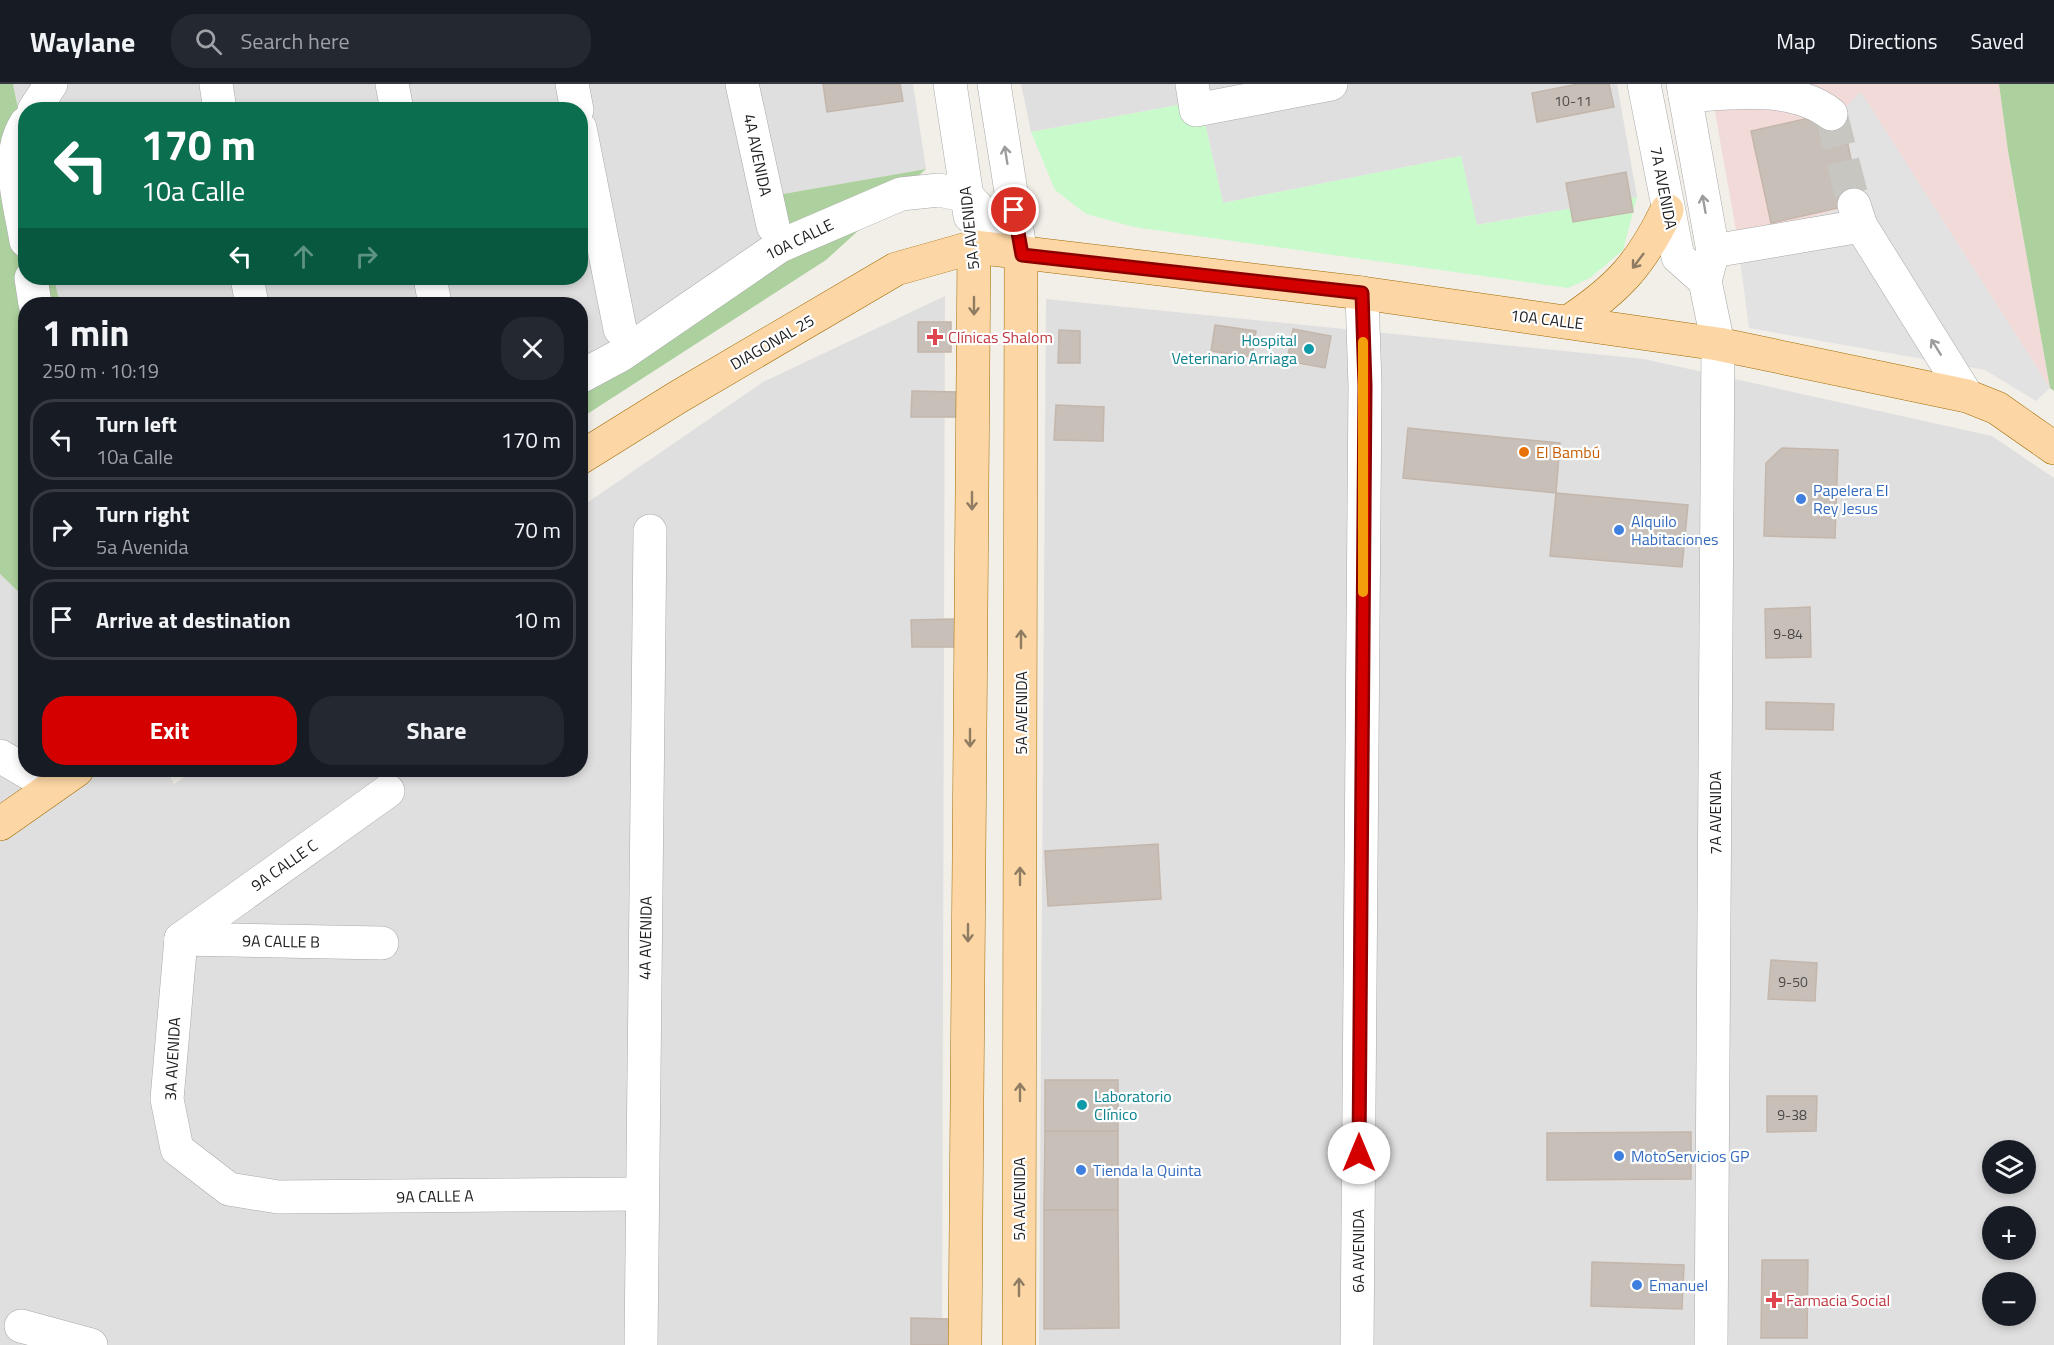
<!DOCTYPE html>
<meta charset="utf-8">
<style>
:root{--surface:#171b24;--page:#242831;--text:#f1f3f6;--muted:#9ea1a6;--line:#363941;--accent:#d40000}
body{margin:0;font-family:"Titillium Web",sans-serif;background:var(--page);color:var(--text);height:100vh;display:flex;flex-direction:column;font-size:22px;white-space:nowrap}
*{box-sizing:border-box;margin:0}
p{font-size:20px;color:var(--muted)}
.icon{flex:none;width:33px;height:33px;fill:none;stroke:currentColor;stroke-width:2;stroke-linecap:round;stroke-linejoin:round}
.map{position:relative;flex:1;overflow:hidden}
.sheet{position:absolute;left:18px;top:213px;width:570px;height:480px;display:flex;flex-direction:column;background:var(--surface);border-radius:24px;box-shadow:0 3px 9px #0003}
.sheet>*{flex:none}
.guide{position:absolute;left:18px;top:18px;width:570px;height:183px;border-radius:24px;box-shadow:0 3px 9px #0003;background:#0b6e4f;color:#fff;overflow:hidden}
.buttons{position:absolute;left:1982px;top:1056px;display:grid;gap:12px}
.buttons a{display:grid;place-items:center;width:54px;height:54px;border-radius:50%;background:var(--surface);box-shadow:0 3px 9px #0003;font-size:30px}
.pin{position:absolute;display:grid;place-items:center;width:51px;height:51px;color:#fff;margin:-26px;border:3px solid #fff;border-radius:50%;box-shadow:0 2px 6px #0007}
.me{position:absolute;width:66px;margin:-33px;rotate:0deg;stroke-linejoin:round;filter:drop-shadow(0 0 4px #0008)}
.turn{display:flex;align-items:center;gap:21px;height:126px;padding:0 24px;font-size:27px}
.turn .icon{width:78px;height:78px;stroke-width:2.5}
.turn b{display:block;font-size:42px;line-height:51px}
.lanes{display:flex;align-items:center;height:57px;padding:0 24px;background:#0003;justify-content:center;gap:30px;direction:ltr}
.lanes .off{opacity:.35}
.round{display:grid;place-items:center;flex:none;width:63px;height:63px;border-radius:24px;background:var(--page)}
.headline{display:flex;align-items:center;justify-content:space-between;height:102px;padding:0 24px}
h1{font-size:36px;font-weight:700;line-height:45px}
.button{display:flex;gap:12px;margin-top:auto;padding:12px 24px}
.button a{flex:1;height:69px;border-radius:24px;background:var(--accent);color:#fff;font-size:24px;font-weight:700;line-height:69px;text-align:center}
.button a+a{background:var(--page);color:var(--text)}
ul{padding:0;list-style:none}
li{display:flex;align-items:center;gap:18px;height:81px;margin:0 12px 9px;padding:0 12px;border:3px solid var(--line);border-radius:24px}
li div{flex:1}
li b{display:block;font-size:22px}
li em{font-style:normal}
header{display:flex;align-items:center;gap:36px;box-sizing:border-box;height:84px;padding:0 30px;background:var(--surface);border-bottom:2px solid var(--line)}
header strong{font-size:28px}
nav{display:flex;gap:33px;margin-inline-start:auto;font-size:21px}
.search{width:420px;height:54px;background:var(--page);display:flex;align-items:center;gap:15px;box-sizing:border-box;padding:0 21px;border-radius:24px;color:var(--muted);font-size:22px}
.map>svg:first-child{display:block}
</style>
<header>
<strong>Waylane</strong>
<div class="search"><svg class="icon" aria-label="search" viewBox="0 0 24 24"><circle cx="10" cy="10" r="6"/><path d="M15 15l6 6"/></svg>Search here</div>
<nav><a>Map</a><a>Directions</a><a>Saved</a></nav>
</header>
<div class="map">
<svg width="2054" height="1261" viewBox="0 0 2054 1261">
<rect width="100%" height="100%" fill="#f2efe9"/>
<g fill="#e0dfdf" fill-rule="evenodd">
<path d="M13,0H913L926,85L783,110L759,184L581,276L580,220H60L54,194H580V26H26L25,58Z"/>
<path d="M1021,0H1617L1637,113L1476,141L1461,72L1223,119L1200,17L1031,48Z"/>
<path d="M945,212L942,1261H0V490L25,514L26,686H166L174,700L196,686H580L581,423L763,298Z"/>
<path d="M1046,215L1644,275L1992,352L2054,394V1261H1039ZM1992,1066H2025V1100H1992ZM1992,1132H2025V1166H1992ZM1992,1198H2025V1232H1992Z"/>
</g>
<path fill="#f2dad9" d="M1710,0H1999L2008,67L2050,304L1861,9L1854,122L1737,152Z"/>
<g fill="#add19e">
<path d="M0,0H13L25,58L26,194H54L60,220H26L25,514L0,490Z"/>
<path d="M1999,0H2054V307L2050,304L2008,67Z"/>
<path d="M926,85L826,176L581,334V276L759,184L783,110Z"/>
</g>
<path fill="#c8facc" d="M1200,17L1223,119L1461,72L1477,141L1637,113L1623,166L1590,194L1568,204L1134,143L1086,130L1055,106L1031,48Z"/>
<path fill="#e2e2e2" d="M1861,8L2050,304L2036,317L1985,286L1749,244L1737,152L1854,122L1841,27Z"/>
<g fill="#c7bfb8" stroke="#c4b6ab" stroke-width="1.5">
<path d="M823,0H900L903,17L827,28Z"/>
<path d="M1578,0H1609L1614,23L1537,38L1532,9Z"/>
<path d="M1841,27L1860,119L1771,139L1751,47Z"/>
<path d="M1626,88L1633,128L1573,138L1566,99Z"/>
<rect x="918" y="238" width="33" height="30"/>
<path d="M1215,241L1256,247L1252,273L1211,267Z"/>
<path d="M1293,245L1331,252L1325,284L1287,277Z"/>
<path d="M1059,246L1080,247V279H1058Z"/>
<path d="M912,307L958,308V333H911Z"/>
<path d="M1056,321L1104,323L1103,357L1054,356Z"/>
<path d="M1408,344L1560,359L1556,409L1403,394Z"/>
<path d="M1782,364L1838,366L1835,454L1764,452L1766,379Z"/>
<path d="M1556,409L1688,421L1682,483L1550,472Z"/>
<path d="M1810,523L1811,573L1766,574L1765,525Z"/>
<path d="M955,535V563H912L911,536Z"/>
<path d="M1766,618L1834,620L1833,646L1766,645Z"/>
<path d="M1158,760L1161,815L1048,822L1045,767Z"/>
<path d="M1771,876L1817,879L1815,917L1768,915Z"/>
<rect x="1045" y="996" width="73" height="51"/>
<path d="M1767,1012H1817L1816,1047L1767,1048Z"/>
<path d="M1045,1047H1118V1126H1044Z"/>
<path d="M1691,1048V1095L1547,1096V1049Z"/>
<path d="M1044,1126H1118L1119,1244L1044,1245Z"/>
<path d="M1762,1176H1808L1807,1254H1761Z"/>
<path d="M1592,1178L1684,1181L1682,1225L1591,1222Z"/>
<path d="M911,1234L949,1235V1261H911Z"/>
</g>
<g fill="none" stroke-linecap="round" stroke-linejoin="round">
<path stroke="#c8c6c1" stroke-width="33" stroke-dasharray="33 16" stroke-linecap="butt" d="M1831,30L1854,121"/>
<g stroke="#a9a9a9" stroke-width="34">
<g id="minor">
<path d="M216,0L220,26"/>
<path d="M392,0L397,26"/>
<path d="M572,0L577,26"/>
<path d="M742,0L773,142"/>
<path d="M950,0L970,132"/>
<path d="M994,0L1021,171"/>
<path d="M1192,0L1196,26L1331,0"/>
<path d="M1644,0L1678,173L1705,197"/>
<path d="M1683,0L1713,167L1705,197L1718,260L1711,1261"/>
<path d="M1685,12C1731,9 1794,0 1831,30"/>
<path d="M34,26L51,0"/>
<path d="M26,39C4,73 20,119 26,157"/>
<path d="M580,44L620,245"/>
<path d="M1854,121L1861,142L1967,312"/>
<path d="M1713,167L1861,142"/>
<path d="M31,194L35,220"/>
<path d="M247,194L252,220"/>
<path d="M430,194L435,220"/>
<path d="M580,293L621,271L780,162L901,110L939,106L967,112L1021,171"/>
<path d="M0,672L51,702"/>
<path d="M181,855L167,1015L177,1065L229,1105L278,1113L642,1110"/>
<path d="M181,855L388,707"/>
<path d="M181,855L382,859"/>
<path d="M21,1242L91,1261"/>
<path d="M641,1261L650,447"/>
<path d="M1357,1261L1365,302L1362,209"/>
</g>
</g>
<g stroke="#a06b00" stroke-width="34">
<g id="major">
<path d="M1568,238C1618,205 1641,180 1667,126"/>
<path d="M580,374L678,313L896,185L974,163L1362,209L1718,260L1967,312L1997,324L2054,364"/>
<path d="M0,740L77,686"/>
<path d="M965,1261L974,163"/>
<path d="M1019,1261L1021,171"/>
</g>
</g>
<use href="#minor" stroke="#fff" stroke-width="33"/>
<use href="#major" stroke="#fcd6a4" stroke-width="33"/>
</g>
<defs><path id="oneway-shaft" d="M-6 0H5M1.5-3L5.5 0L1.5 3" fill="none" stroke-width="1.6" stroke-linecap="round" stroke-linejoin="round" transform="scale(1.5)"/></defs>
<g stroke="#9c9c9c">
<use href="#oneway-shaft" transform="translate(1006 71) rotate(-99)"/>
<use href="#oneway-shaft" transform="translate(1704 120) rotate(-100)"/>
<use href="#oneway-shaft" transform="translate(1936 263) rotate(-122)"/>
</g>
<g stroke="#8f7c63">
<use href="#oneway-shaft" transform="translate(1638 177) rotate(127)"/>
<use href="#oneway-shaft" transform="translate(974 222) rotate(90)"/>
<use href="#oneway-shaft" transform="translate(972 417) rotate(90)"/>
<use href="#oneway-shaft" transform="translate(1021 555) rotate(-90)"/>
<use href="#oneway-shaft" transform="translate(970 654) rotate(90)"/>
<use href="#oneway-shaft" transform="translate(1020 792) rotate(-90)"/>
<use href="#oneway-shaft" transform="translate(968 849) rotate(90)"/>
<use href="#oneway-shaft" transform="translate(1020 1008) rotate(-90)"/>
<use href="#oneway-shaft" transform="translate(1019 1203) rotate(-90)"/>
</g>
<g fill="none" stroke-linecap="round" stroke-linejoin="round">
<g stroke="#8a0000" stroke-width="15">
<path id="route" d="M1014,126L1022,171L1362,209L1365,302L1359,1069"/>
</g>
<use href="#route" stroke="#d40000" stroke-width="10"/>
<path stroke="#f59e0b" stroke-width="10" d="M1363,508V258"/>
</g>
<g fill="#e0444e" stroke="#fff" stroke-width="2">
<path d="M932 244h6v6h6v6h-6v6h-6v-6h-6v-6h6z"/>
<path d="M1771 1207h6v6h6v6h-6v6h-6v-6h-6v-6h6z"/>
</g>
<g fill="#0f9aa8" stroke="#fff" stroke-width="2">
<circle cx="1309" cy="265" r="6"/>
<circle cx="1082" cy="1021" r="6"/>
</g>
<circle fill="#e8710a" stroke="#fff" stroke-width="2" cx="1524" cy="368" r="6"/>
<g fill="#3f7fe0" stroke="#fff" stroke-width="2">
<circle cx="1801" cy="415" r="6"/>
<circle cx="1619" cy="446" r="6"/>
<circle cx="1619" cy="1072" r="6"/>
<circle cx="1081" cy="1086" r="6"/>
<circle cx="1637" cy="1201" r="6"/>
</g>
<g text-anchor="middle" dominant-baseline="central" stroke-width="4.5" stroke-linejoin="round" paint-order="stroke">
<g font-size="14" fill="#4b4948">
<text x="1573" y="16">10-11</text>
<text x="1788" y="549">9-84</text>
<text x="1793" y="897">9-50</text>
<text x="1792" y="1030">9-38</text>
</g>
<g font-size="16" fill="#222" stroke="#fff">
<text transform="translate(758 71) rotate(78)">4A AVENIDA</text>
<text transform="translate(1664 104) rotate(79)">7A AVENIDA</text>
<text transform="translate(969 144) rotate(-96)">5A AVENIDA</text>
<text transform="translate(799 155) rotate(-26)">10A CALLE</text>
<text transform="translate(1547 235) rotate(7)">10A CALLE</text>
<text transform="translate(772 258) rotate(-30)">DIAGONAL 25</text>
<text transform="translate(1021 629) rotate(-90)">5A AVENIDA</text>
<text transform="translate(1715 729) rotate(-90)">7A AVENIDA</text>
<text transform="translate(284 781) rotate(-35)">9A CALLE C</text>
<text transform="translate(645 854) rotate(-89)">4A AVENIDA</text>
<text transform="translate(281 857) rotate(1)">9A CALLE B</text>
<text transform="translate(172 975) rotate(-87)">3A AVENIDA</text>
<text transform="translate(435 1112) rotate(-1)">9A CALLE A</text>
<text transform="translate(1019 1115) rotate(-90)">5A AVENIDA</text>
<text transform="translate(1358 1167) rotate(-90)">6A AVENIDA</text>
</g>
<g font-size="16" fill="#be3a42" stroke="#fff" text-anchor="start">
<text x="948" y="253">Clínicas Shalom</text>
<text x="1786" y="1216">Farmacia Social</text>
</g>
<g font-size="16" fill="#0d838f" stroke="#fff" text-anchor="end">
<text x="1297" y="256">Hospital<tspan x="1297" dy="18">Veterinario Arriaga</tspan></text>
<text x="1094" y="1012" text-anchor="start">Laboratorio<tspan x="1094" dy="18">Clínico</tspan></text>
</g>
<g font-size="16" fill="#c56008" stroke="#fff" text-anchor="start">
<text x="1536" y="368">El Bambú</text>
</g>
<g font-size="16" fill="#366cbe" stroke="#fff" text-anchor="start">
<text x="1813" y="406">Papelera El<tspan x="1813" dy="18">Rey Jesus</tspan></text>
<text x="1631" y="437">Alquilo<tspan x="1631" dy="18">Habitaciones</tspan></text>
<text x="1631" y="1072">MotoServicios GP</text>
<text x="1093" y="1086">Tienda la Quinta</text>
<text x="1649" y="1201">Emanuel</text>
</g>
</g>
</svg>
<div class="buttons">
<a><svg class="icon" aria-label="layers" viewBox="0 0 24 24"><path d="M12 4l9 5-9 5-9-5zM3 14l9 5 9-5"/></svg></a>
<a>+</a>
<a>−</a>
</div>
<div class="pin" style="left:1014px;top:126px;background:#d93025"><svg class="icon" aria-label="arrive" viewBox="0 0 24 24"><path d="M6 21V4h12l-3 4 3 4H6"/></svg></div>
<svg class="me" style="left:1359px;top:1069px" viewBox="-20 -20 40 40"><circle r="19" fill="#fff"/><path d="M0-13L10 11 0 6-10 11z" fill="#d40000"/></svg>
<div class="guide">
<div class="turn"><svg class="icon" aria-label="left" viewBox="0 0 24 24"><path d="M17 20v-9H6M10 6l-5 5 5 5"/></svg><div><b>170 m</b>10a Calle</div></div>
<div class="lanes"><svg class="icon" aria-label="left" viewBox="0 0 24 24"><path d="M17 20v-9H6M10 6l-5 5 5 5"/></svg><svg class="icon off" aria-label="ahead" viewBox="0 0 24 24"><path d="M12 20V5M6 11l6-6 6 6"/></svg><svg class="icon off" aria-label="right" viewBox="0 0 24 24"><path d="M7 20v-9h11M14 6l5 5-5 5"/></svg></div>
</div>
<section class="sheet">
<div class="headline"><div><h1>1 min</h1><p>250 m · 10:19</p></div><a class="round"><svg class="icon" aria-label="close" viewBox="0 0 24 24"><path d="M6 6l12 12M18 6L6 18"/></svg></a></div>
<ul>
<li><svg class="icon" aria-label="left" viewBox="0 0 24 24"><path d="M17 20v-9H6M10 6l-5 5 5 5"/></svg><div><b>Turn left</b><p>10a Calle</p></div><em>170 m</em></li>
<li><svg class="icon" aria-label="right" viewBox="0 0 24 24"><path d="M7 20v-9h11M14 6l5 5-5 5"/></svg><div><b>Turn right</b><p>5a Avenida</p></div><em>70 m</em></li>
<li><svg class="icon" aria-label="arrive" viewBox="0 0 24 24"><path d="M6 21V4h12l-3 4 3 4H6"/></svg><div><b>Arrive at destination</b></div><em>10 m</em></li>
</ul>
<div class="button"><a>Exit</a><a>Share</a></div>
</section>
</div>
